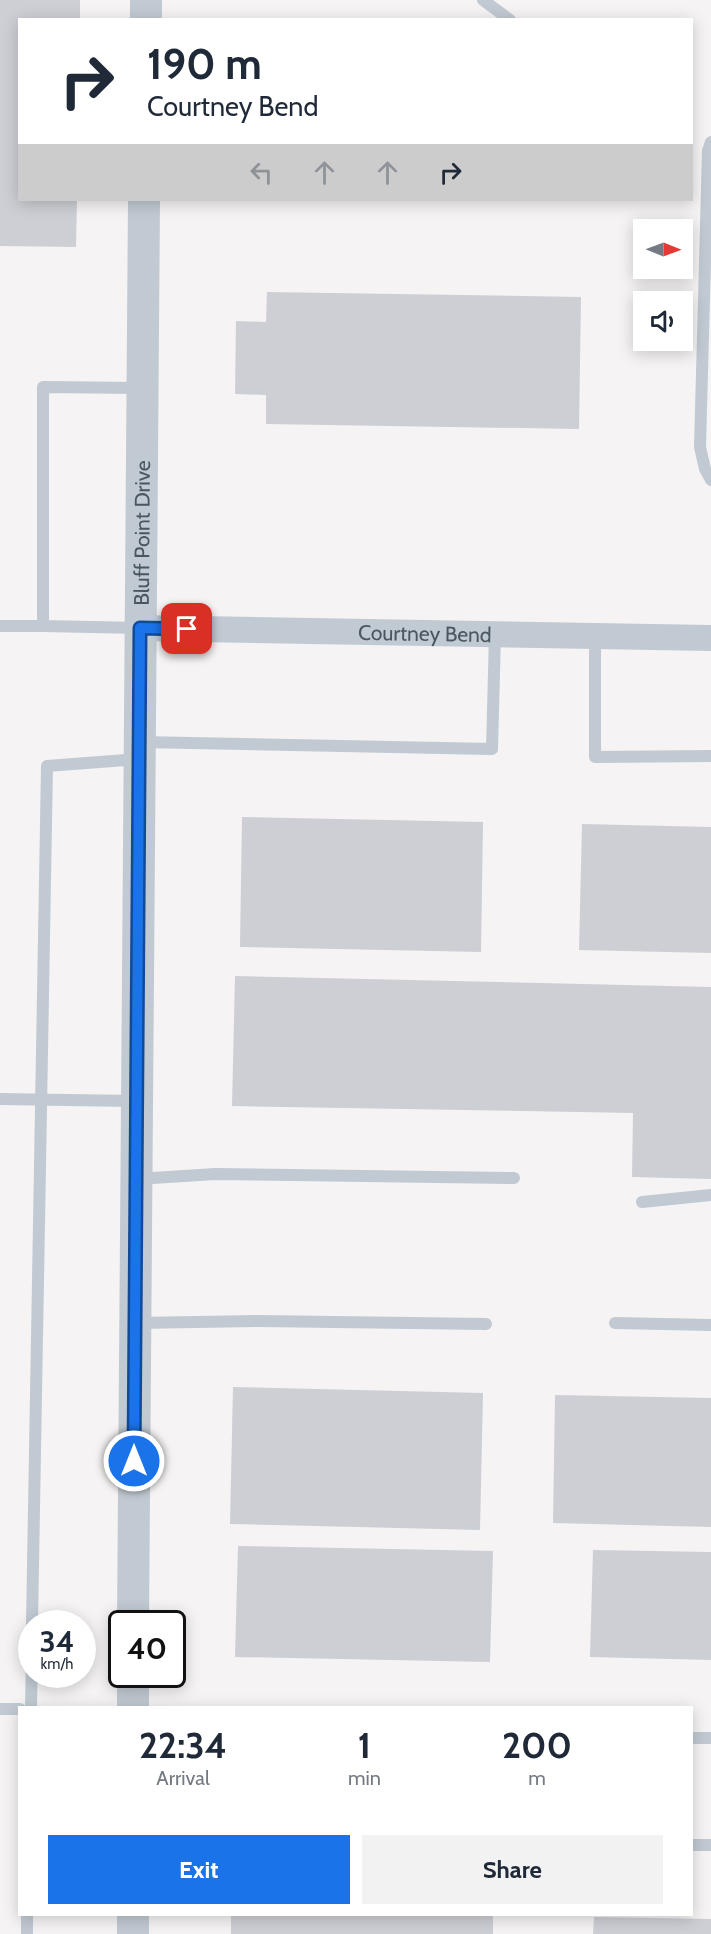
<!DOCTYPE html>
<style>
:root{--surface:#fff;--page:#f2f2f3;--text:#1f2937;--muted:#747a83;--accent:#1a73e8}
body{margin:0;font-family:Cabin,sans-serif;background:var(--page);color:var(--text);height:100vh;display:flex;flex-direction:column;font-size:22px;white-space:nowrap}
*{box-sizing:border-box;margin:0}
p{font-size:20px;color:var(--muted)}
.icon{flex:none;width:33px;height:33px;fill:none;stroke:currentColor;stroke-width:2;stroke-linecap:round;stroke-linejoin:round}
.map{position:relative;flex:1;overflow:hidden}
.details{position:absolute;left:18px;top:1706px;width:675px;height:210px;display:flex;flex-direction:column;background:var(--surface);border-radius:0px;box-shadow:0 3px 15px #0003}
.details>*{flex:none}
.banner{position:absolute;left:18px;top:18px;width:675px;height:183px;border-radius:0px;box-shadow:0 3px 15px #0003;background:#fff;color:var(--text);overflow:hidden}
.needle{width:39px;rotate:91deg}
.tools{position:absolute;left:633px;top:219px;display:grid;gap:12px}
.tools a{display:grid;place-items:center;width:60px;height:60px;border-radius:0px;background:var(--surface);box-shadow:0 3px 15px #0003;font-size:30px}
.speed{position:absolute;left:18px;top:1610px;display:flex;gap:12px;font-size:30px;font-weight:700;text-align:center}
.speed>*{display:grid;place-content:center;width:78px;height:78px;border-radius:50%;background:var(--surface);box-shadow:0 3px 15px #0003;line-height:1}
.speed small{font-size:15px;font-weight:400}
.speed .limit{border:3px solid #111;border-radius:9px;background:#fff;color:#111}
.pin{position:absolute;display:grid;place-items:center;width:51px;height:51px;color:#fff;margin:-26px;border-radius:12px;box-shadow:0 3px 9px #0006}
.me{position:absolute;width:66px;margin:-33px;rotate:0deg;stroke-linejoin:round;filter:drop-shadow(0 0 4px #0008)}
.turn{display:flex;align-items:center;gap:21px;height:126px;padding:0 30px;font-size:27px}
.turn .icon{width:78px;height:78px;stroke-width:2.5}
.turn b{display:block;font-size:42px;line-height:51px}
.lanes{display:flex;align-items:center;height:57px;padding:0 30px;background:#0003;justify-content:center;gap:30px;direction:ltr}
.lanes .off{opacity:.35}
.eta{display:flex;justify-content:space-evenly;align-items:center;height:102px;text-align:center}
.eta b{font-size:36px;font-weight:700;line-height:42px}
.action{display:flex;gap:12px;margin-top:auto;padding:12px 30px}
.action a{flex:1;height:69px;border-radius:0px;background:var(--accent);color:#fff;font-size:24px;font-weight:700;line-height:69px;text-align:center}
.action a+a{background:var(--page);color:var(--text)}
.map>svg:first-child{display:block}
</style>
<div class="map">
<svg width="711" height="1934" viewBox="0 0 711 1934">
<rect width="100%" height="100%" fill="#f5f3f3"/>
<g fill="#cdcfd5">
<path d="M0,0H80V20H20V200H77L76,247L0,246Z"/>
<path d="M267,292L581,297L579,429L266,424V395L235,394L236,321L266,322Z"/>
<path d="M242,817L483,822L481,952L240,947Z"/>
<path d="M582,824L711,827V953L579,950Z"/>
<path d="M235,976L711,987V1179L632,1177L633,1113L232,1106Z"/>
<path d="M233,1387L483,1393L480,1530L230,1524Z"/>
<path d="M555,1395L711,1398V1527L553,1523Z"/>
<path d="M238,1546L493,1551L490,1662L235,1657Z"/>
<path d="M593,1550L711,1552V1660L590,1657Z"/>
<path d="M231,1914L493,1916V1934H231Z"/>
<path d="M594,1917L711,1919V1934H593Z"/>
</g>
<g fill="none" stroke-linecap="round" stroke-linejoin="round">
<g stroke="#c1cad2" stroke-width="12">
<path d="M483,0L510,20"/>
<path d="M711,142L708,151L700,447L705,469L711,480"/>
<path d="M0,626H43"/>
<path d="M140,628L43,626V387L141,388"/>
<path d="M595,636V757L711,756"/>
<path d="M140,742L492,749L495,634"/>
<path d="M0,1099L135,1101"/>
<path d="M137,1179L215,1174L514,1178"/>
<path d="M642,1202L711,1195"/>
<path d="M136,1323L259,1321L486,1324"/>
<path d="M615,1323L711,1325"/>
<path d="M32,1623L47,766L139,759"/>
<path d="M31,1707L32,1653"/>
<path d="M0,1709H20"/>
<path d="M692,1738H711"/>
<path d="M692,1845H711"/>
<path d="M27,1934V1914"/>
</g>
<path stroke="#c1cad2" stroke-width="26" id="s1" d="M140,628L711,638"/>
<g stroke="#c1cad2" stroke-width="32">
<path d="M146,20V0"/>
<path id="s2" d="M133,1623L144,200"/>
<path d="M133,1674V1707"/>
<path d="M133,1934V1914"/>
</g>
</g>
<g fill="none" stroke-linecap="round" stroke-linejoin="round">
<g stroke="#114b97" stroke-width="15">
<path id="route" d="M134,1461L140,628L187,629"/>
</g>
<use href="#route" stroke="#1a73e8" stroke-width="10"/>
</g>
<g text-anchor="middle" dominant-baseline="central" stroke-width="4.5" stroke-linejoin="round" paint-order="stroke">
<g font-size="21" fill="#4a5661" stroke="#fff">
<text stroke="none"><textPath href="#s2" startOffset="1090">Bluff Point Drive</textPath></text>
<text stroke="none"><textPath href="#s1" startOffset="285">Courtney Bend</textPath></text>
</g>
</g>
</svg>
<div class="tools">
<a><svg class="needle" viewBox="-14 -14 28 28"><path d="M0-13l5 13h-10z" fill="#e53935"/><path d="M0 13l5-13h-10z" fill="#747a83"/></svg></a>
<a><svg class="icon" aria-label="sound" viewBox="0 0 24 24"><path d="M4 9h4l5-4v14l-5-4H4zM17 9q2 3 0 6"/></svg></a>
</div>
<div class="speed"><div>34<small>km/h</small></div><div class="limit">40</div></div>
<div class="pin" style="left:187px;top:629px;background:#d93025"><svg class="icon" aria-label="arrive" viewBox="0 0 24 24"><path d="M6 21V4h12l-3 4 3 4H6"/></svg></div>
<svg class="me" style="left:134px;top:1461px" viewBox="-20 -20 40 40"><circle r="17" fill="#1a73e8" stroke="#fff" stroke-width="3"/><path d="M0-11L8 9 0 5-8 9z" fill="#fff"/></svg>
<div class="banner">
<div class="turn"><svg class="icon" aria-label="right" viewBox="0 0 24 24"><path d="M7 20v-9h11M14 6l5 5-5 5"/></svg><div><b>190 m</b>Courtney Bend</div></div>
<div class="lanes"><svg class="icon off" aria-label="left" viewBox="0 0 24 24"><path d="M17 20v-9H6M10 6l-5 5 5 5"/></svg><svg class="icon off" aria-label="ahead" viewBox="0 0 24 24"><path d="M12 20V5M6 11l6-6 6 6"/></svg><svg class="icon off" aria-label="ahead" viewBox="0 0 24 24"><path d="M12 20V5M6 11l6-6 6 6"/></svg><svg class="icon" aria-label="right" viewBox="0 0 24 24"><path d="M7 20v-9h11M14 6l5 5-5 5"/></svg></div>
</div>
<section class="details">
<div class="eta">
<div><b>22:34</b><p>Arrival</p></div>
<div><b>1</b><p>min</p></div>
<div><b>200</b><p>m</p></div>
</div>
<div class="action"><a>Exit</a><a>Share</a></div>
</section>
</div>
